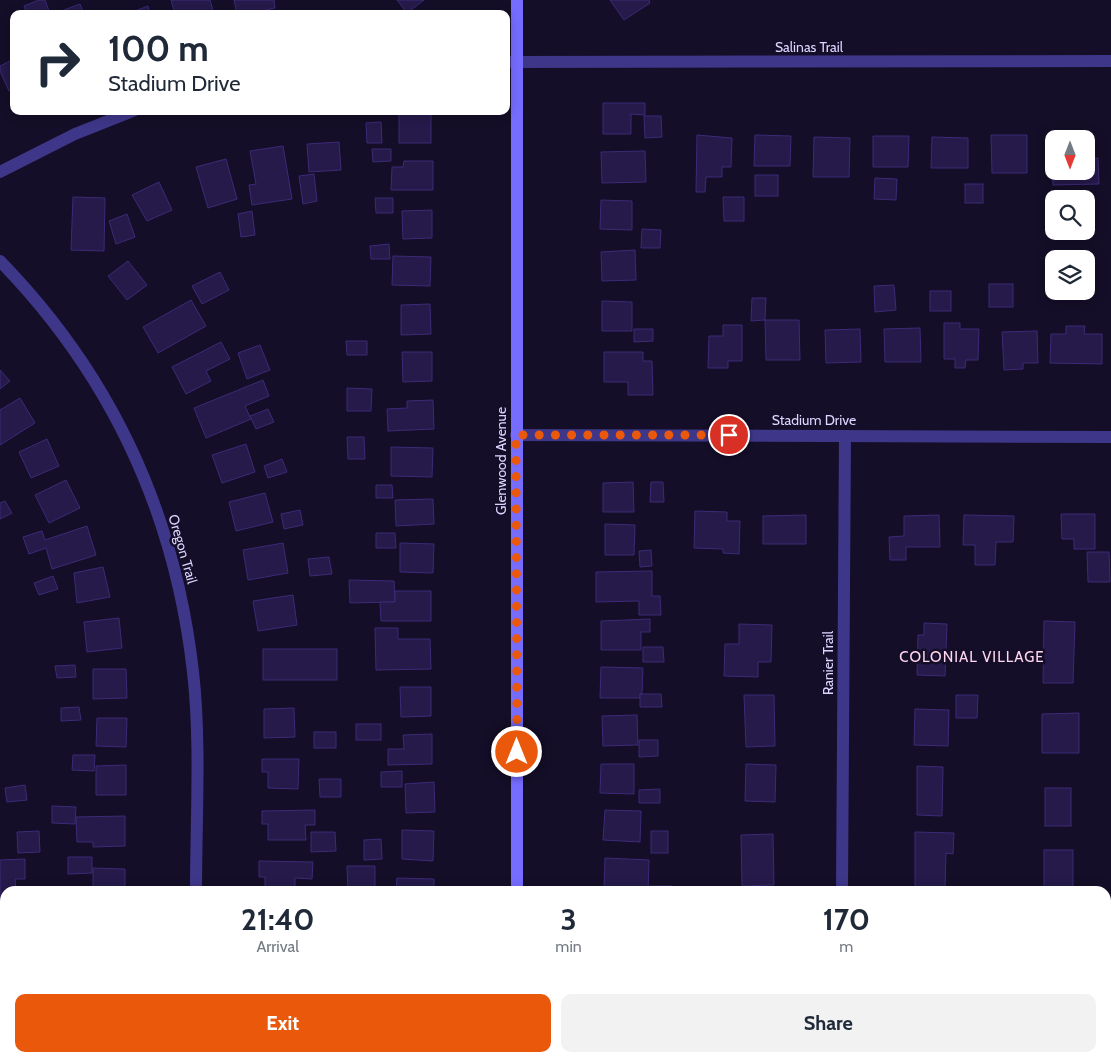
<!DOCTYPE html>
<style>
:root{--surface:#fff;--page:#f2f2f3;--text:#1f2937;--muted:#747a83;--accent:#ea580c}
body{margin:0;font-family:Cabin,sans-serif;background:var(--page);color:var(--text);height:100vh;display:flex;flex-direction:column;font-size:19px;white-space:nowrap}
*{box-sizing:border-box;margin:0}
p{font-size:16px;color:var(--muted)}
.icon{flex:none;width:28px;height:28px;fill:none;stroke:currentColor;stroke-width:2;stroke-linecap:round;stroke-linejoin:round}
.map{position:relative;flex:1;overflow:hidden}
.sheet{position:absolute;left:0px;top:886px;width:1111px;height:176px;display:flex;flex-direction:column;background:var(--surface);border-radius:15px 15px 0 0;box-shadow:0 2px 12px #0003}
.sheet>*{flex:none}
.hud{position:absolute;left:10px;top:10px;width:500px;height:105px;border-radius:10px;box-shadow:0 2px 12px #0003;background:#fff;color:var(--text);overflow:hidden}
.needle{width:32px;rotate:180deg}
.fabs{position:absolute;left:1045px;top:130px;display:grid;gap:10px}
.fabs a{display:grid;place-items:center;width:50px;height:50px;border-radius:10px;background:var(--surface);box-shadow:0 2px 12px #0003;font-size:25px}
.pin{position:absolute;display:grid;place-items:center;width:42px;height:42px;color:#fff;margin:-21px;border:2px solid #fff;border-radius:50%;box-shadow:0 1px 5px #0007}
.me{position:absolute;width:55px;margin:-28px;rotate:0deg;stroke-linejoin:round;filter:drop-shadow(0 0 4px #0008)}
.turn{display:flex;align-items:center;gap:18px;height:105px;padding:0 15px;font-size:22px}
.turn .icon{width:65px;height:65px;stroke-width:2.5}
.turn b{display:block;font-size:35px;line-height:42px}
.eta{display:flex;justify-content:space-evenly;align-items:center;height:85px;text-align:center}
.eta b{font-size:30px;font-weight:700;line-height:35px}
.action{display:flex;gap:10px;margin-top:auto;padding:10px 15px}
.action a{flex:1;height:58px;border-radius:10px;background:var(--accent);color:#fff;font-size:20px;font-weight:700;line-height:58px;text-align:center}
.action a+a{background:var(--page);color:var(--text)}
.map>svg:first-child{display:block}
</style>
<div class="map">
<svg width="1111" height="1062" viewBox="0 0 1111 1062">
<rect width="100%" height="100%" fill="#140e28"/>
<g fill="#251a4a" stroke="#3d2a77">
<path d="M39,0H45L50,14H27L24,6Z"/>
<path d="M171,0H210L214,14H175Z"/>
<path d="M234,0H274L275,8L248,14H237Z"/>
<path d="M397,0H424L407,13Z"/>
<path d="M610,0H649L650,3L624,20Z"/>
<path d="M80,4L84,14H56V13Z"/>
<path d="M148,6L150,14H127Z"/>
<path d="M14,59V89L9,91L0,71V66Z"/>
<path d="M603,103H645V115L631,114V134H603Z"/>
<rect x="399" y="113" width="32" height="30"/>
<path d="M644,116H661L662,137L645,138Z"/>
<path d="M381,122L382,143H367L366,123Z"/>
<path d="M1086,133V139H1054V171H1086V141L1087,159L1098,158L1099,184L1053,185L1051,134Z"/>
<path d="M697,135L732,138L731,167H722V177H706L705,192H696Z"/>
<path d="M755,135L791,136L790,166H754Z"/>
<path d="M991,135H1027V173H992Z"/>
<path d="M873,136H909L908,167H873Z"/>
<path d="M814,137L850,138L849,177H813Z"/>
<path d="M932,137L968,138V168H931Z"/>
<path d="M339,142L341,170L309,172L307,144Z"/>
<path d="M283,146L292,199L252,205L249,185L256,184L250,151Z"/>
<path d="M372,149H391V161L373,162Z"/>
<path d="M645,151L646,182L602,183L601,152Z"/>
<path d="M226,159L237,199L208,208L196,167Z"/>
<path d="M404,161H433V190H391L392,167H403Z"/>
<path d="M314,174L317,201L303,204L299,176Z"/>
<rect x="755" y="175" width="23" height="21"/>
<path d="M875,178L897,179L896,200L874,199Z"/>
<path d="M159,182L172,210L147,221L132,195Z"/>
<rect x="965" y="184" width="18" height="19"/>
<path d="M73,197L105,198L104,251L71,250Z"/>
<path d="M723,197H744V221H724Z"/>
<path d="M375,198H393V213H376Z"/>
<path d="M601,200L632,201V230L600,229Z"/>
<path d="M432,210V238L403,239L402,211Z"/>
<path d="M252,211L255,235L241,237L238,214Z"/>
<path d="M127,214L135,237L116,244L109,221Z"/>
<path d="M642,229L661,230L660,248H641Z"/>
<path d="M389,244L390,259H371L370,246Z"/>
<path d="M635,250L636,280L602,281L601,252Z"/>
<path d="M393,256L431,257L430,286L392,285Z"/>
<path d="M128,261L147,285L127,300L108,276Z"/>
<path d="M220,272L229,290L202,304L192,286Z"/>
<rect x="989" y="284" width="24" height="23"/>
<path d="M894,285L896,310L875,312L874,286Z"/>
<rect x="930" y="291" width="21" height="20"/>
<path d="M752,298H766L765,320L751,321Z"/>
<path d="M191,300L206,326L158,353L143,327Z"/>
<path d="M602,301L632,302V331H602Z"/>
<path d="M430,304L431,334L401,335V305Z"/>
<path d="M765,320H799L800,360H766Z"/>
<path d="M944,323H960V329H979L978,360H966L965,368H955V359H944Z"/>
<path d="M723,325H742V361H728V368H708L709,336H723Z"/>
<path d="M1066,326H1085L1084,334H1102V364L1050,363L1051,334H1066Z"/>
<path d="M920,328L921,362H885L884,329Z"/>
<path d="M634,329H653V341L634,342Z"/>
<path d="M860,329L861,362L826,363L825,330Z"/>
<path d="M1037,331L1038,363H1023V369L1004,370L1002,332Z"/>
<path d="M346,341H367V355H347Z"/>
<path d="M221,342L230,359L206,371L211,381L186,394L172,367Z"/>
<path d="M260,345L270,370L247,379L238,353Z"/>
<path d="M402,352H432V381L403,382Z"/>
<path d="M604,352H643V361H652L653,395H628V382H604Z"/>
<path d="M0,370L10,381L0,389Z"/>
<path d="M263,380L269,396L245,406L251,419L206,438L194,408Z"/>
<path d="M347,388L372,389L371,411H347Z"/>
<path d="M20,398L35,423L0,445V410Z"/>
<path d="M433,400L434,429L388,431L387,409L407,408V401Z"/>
<path d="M268,409L274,422L256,429L250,416Z"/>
<path d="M347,437H364L365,459H348Z"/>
<path d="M47,439L59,466L31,478L19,452Z"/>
<path d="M246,444L255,472L222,483L212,455Z"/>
<path d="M391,447L433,448L432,477L391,476Z"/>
<path d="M282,459L287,472L268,478L264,466Z"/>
<path d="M66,480L80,508L49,523L35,495Z"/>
<path d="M633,482L634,512H603V483Z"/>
<path d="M651,482H663L664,502H650Z"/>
<path d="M376,485H392L393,498H376Z"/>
<path d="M265,493L273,522L236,531L229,502Z"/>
<path d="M433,499L434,524L396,526L395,500Z"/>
<path d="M5,501L12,513L0,519V503Z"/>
<path d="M300,510L303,525L284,529L281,514Z"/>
<path d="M695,511L727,512V521H740L739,554L723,553V549L694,548Z"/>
<path d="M1061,514H1095V549H1074V539H1062Z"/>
<path d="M806,515V544H763V516Z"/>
<path d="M939,515L940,547H906V560H890L889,537L904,536V516Z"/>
<path d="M964,515L1014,516L1013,542H996L995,565H975V545H963Z"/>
<path d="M605,524L635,525L634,555H605Z"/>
<path d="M87,526L96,555L52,569L46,548L29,554L23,537L42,531L45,540Z"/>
<path d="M376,533H395L396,548H376Z"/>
<path d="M283,543L288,573L248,580L243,550Z"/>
<path d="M400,543L434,544L433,573L400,572Z"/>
<path d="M651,550L652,566L640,567L639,551Z"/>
<path d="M1087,552H1109L1110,582H1088Z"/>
<path d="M329,557L332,574L310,576L308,559Z"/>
<path d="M103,567L110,597L77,603L74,573Z"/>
<path d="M652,571V596H660L661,615H639V601L596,602V572Z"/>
<path d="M53,576L58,589L39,595L34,583Z"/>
<path d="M349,580L394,581L395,602L350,603Z"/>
<path d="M395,591H431V621H381L380,602H395Z"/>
<path d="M293,595L297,625L258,631L253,601Z"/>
<path d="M119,618L122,648L87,652L84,622Z"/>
<path d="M650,619V632H641V650H601V621Z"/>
<path d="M1044,621L1075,622L1073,683H1043Z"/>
<path d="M924,623L947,624L945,676L917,675L918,635H924Z"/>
<path d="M739,624L772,625L771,662H758V677L724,676L725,644H739Z"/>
<path d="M375,628H398V639H430L431,669L376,670Z"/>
<path d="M643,647H663L664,662H643Z"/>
<rect x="263" y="649" width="74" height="31"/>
<path d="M75,665L76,677L57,678L55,666Z"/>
<path d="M601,667L643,668L642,694H640V698H600Z"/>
<path d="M93,669H126L127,698L93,699Z"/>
<path d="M400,687H431V716L401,717Z"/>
<path d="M640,694H661L662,707H640Z"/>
<path d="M744,695H774L775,746L746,747Z"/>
<path d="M956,695H978L977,718H956Z"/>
<path d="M79,707L81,720L61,721V708Z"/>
<path d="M294,708L295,737L264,738V709Z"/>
<path d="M915,709L949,710L948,746L914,745Z"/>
<path d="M1079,713V753H1042V714Z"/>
<path d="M637,715L638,745L603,746L602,716Z"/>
<path d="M97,718H127L126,747L96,746Z"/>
<rect x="356" y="724" width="25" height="16"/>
<rect x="314" y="732" width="22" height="16"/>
<path d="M432,734V764L388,765V749H404L403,735Z"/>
<path d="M639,740H658V756L639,757Z"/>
<path d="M73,755H95L94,771L72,770Z"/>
<path d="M262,759H299L298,789L268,788V772H262Z"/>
<path d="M601,764H634V794L600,793Z"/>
<path d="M746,764L776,765L775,802L745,801Z"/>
<path d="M126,765V795H96V766Z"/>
<path d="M917,766L943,767L942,816L917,815Z"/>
<path d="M402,771V787H381V772Z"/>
<path d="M319,779H341V797H320Z"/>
<path d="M434,782L435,812L406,813L405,784Z"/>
<path d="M25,785L27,800L7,802L5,788Z"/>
<rect x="1045" y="788" width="26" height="38"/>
<path d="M660,789V803H639V790Z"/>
<path d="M52,806L76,807L75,824L52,823Z"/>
<path d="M315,810V825H305L306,840H268V824H262V811Z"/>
<path d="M605,810L641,811L640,842L603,840Z"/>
<path d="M125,816V846L93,847V842H77L76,817Z"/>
<path d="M402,830L434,831L433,861L402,859Z"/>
<path d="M39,831L40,852L18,853L17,832Z"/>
<rect x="651" y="831" width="17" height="22"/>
<path d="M311,832H335L336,851L311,852Z"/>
<path d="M915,832L954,833L953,854L946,853L945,888H915Z"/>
<path d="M773,834L774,885L742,886L741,835Z"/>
<path d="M381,839L382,859L364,860V840Z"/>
<rect x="1044" y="850" width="29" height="41"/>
<path d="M68,857H92V873L68,874Z"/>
<path d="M605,858L649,860L648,890L604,888Z"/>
<path d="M25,859V879H15L16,891H5V901H0V860Z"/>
<path d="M259,861L313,862L312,879L295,878V891H265V877H259Z"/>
<path d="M347,866H375V891H348Z"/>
<path d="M93,868L125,869V891H93Z"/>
<path d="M397,878L434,879V891H396Z"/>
<rect x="650" y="886" width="22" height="5"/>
<path d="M295,887L317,888V891H295Z"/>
<rect x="0" y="913" width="5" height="30"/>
<rect x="0" y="1017" width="2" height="29"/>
<rect x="379" y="1058" width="17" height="4"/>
<path d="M599,1058H636V1062H600Z"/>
<rect x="732" y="1058" width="41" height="4"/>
<rect x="914" y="1058" width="40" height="4"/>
<rect x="1045" y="1058" width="27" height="4"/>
</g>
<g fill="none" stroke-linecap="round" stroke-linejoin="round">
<g stroke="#3e3789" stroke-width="12">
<path d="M506,62L1111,61"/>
<path d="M0,172L75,134L133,111"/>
<path d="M0,261C112,376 175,512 193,672C201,741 196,820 196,891"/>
<path d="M516,435L1111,437"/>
<path d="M842,891L845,436"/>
<path d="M196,1058V1062"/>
<path d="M842,1058V1062"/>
</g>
<g stroke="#766cff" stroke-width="12">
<path d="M517,891V0"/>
<path d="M517,1058V1062"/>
</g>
</g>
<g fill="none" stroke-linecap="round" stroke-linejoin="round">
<path stroke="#ea580c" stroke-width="9" stroke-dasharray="0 16.2" d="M517,752L516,435H729"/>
</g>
<g text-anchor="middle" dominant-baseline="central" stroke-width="5" stroke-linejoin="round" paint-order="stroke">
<g font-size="14" fill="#dcd5ff" stroke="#140e28">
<text x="809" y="47">Salinas Trail</text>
<text x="814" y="420">Stadium Drive</text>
<text transform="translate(501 461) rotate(-90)">Glenwood Avenue</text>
<text transform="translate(183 549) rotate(74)">Oregon Trail</text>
<text transform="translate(828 663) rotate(-90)">Ranier Trail</text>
</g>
<g font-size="15" letter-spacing="1" fill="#ffd7ef" stroke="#140e28">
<text x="972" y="657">COLONIAL VILLAGE</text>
</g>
</g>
</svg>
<div class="fabs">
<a><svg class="needle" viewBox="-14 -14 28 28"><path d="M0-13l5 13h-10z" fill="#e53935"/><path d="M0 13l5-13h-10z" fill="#747a83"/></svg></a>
<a><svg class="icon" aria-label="search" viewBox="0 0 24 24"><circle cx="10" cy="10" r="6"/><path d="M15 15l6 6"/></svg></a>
<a><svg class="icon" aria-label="layers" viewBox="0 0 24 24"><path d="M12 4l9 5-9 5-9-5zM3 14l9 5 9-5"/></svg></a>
</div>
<div class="pin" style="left:729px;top:435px;background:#d93025"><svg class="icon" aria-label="arrive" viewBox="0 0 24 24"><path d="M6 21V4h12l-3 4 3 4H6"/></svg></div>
<svg class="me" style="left:517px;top:752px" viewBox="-20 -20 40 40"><circle r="17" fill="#ea580c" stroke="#fff" stroke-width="3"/><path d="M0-11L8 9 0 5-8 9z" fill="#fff"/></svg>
<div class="hud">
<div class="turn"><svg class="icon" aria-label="right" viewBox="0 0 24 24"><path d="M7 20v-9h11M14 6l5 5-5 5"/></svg><div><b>100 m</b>Stadium Drive</div></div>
</div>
<section class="sheet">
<div class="eta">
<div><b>21:40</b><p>Arrival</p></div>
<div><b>3</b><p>min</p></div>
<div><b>170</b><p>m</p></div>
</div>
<div class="action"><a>Exit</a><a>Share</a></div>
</section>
</div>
